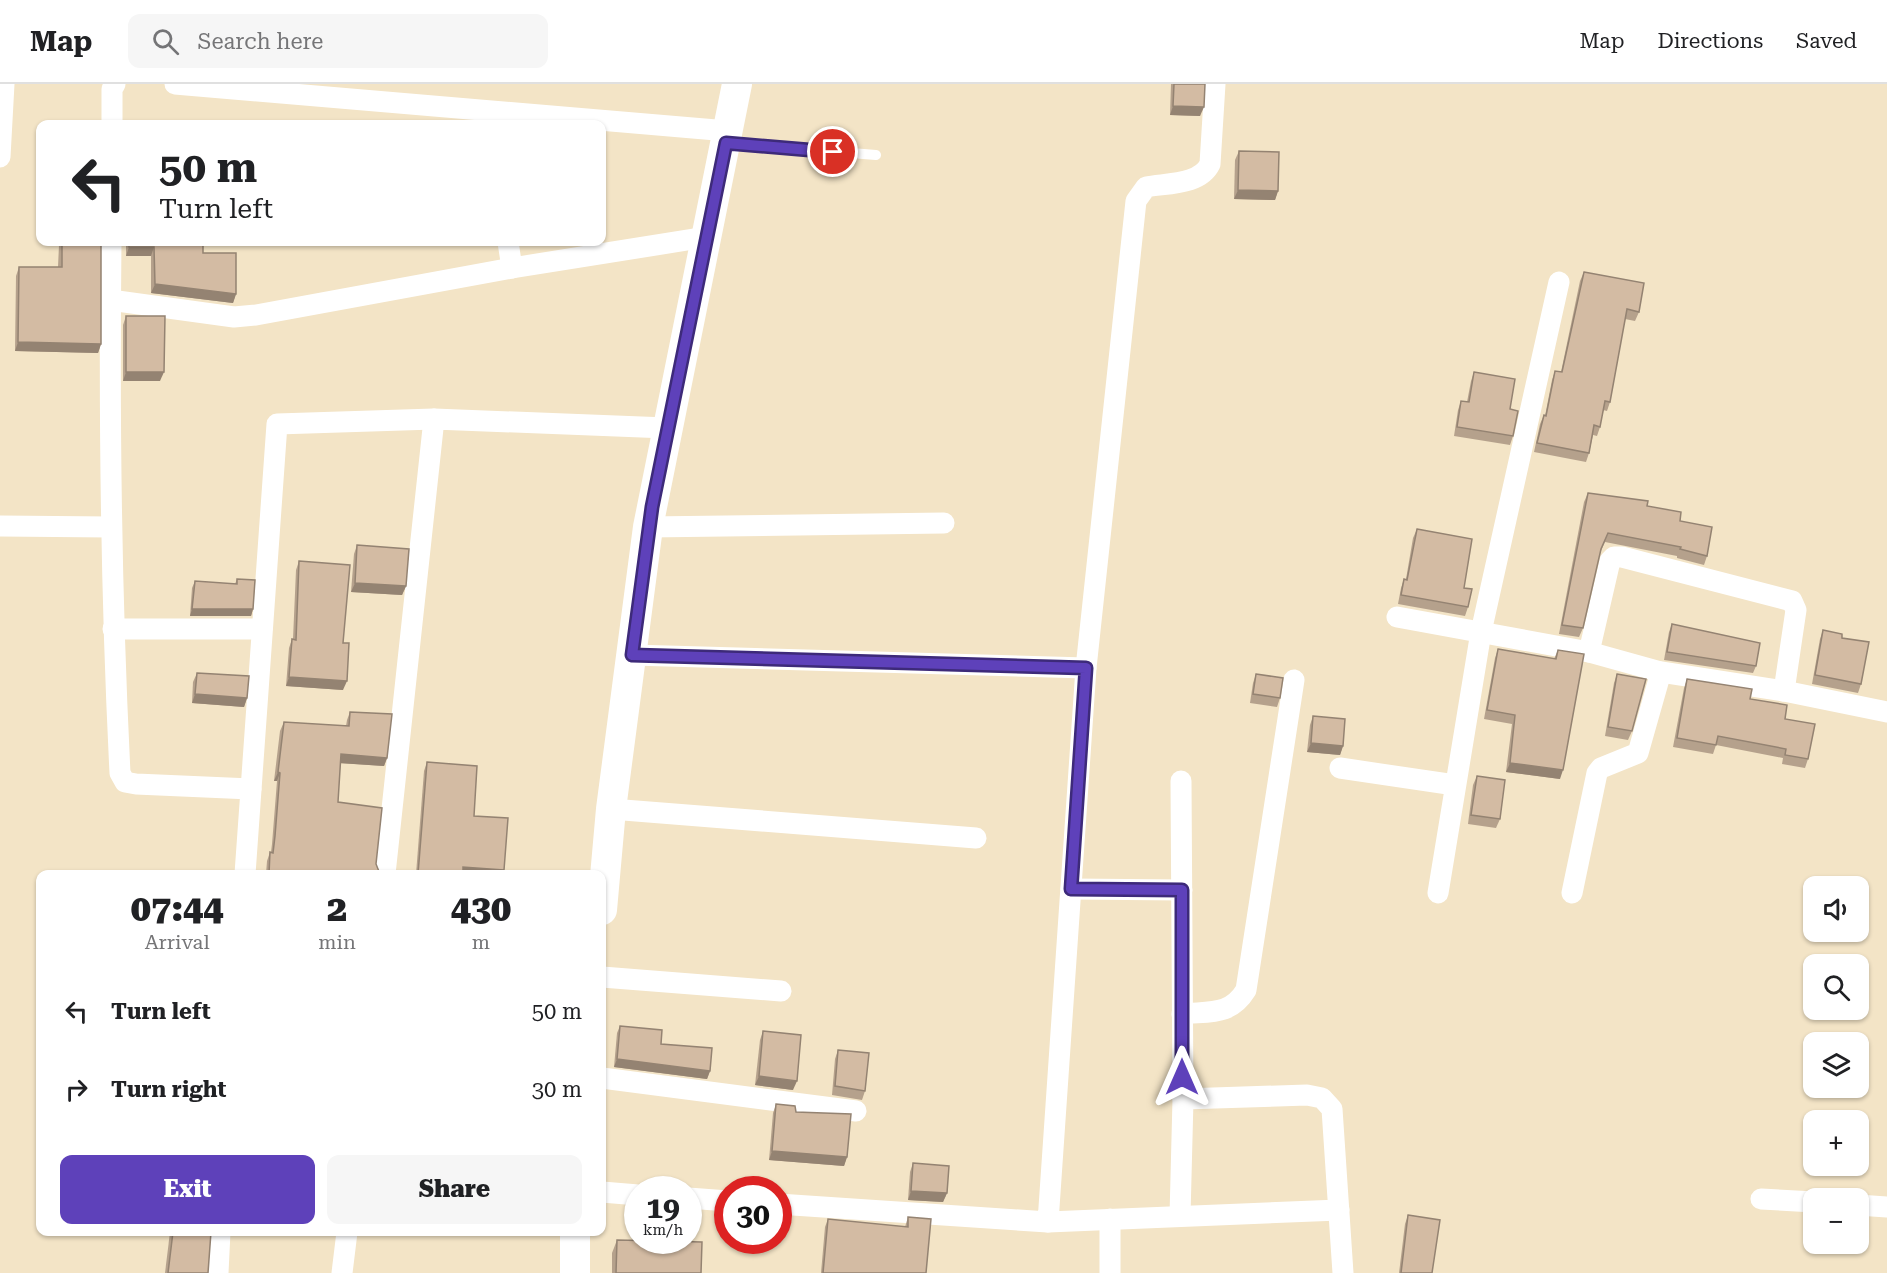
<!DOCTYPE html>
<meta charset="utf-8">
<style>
:root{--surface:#fff;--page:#f6f6f6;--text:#202124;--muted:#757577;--line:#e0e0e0;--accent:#5e41ba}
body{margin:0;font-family:"Roboto Serif",serif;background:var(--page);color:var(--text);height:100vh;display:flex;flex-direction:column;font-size:22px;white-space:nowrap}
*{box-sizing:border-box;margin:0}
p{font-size:20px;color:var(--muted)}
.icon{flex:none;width:33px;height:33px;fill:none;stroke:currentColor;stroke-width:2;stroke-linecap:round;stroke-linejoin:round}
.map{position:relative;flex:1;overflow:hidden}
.side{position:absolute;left:36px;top:786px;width:570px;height:366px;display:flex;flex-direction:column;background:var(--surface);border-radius:12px;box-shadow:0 2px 4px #0004}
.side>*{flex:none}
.guide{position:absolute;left:36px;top:36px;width:570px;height:126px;border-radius:12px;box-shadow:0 2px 4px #0004;background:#fff;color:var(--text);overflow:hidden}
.fabs{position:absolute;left:1803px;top:792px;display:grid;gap:12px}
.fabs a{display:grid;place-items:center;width:66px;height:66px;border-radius:12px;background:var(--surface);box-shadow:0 2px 4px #0004;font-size:30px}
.speed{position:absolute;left:624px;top:1092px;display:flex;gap:12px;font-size:30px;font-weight:700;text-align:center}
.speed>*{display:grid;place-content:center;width:78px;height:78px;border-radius:50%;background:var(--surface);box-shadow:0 2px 4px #0004;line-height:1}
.speed small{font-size:15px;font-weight:400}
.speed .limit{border:9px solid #d22;background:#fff;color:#111}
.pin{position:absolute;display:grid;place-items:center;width:51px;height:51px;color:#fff;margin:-26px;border:3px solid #fff;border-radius:50%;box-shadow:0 2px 6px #0007}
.me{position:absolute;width:66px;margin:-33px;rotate:0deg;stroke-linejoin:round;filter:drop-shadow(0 0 4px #0008)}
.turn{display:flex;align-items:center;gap:21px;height:126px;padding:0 24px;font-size:27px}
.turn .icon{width:78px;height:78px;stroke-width:2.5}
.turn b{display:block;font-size:42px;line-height:51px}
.eta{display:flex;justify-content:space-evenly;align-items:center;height:102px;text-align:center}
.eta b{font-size:36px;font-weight:800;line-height:42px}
.primary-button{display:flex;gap:12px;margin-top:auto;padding:12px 24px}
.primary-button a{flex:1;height:69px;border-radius:12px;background:var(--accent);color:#fff;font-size:24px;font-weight:800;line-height:69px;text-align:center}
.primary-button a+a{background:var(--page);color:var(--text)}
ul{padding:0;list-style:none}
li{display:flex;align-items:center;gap:18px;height:78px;padding:0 24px}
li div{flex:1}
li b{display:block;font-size:22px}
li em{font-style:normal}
header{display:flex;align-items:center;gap:36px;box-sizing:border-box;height:84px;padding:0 30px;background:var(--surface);border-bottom:2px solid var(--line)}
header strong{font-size:28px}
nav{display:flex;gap:33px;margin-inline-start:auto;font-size:21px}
.search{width:420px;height:54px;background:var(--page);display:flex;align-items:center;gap:15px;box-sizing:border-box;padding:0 21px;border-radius:12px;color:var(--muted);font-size:22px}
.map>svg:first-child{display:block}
</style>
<header>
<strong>Map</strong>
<div class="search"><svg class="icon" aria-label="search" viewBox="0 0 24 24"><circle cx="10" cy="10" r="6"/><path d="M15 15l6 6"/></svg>Search here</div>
<nav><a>Map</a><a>Directions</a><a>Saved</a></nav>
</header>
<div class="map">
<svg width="1887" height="1189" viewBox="0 0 1887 1189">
<rect width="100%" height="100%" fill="#f3e4c6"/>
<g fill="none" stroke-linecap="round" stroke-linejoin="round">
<path stroke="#fff" stroke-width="10" d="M726,59L876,71"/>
<g stroke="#fff" stroke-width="21">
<path d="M175,0L728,47"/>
<path d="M112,40V5L115,0"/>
<path d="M0,73L4,0"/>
<path d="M111,158C109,335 111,511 120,689L125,698L136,700L251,705"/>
<path d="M508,158L512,184"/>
<path d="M110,216L234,233L256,231L512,184L706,153"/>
<path d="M0,442L110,443"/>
<path d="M648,443L944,439"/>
<path d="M1397,533L1589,568L1661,588L1784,607L1887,628"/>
<path d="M113,545H262"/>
<path d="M1589,568L1610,477L1614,473H1622L1792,517L1796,526L1784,607"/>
<path d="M632,571L1086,584L1048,1138L778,1120"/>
<path d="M1086,584L1136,117L1146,103C1167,99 1200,101 1210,80L1215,0"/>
<path d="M1340,684L1455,701"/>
<path d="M611,725L976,754"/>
<path d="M245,790L277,340L434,335"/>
<path d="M385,790L434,335L667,344"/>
<path d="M1071,805L1182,806"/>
<path d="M1438,809L1481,548L1559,198"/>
<path d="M1572,809L1597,689L1601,684L1638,669L1661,588"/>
<path d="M602,893L781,907"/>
<path d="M1182,930C1210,927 1230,932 1246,906L1294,596"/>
<path d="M602,994L856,1027"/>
<path d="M1183,1015L1307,1011L1322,1014L1332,1025L1343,1189"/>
<path d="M602,1108L638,1111"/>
<path d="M688,1114L728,1117"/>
<path d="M1761,1115L1814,1118"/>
<path d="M1858,1121L1887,1123"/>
<path d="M1180,1132L1183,1015L1181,697"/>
<path d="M1048,1138L1339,1126"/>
<path d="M218,1189L220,1148"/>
<path d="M342,1189L347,1148"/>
<path d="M1110,1189V1135"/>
</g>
<g stroke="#fff" stroke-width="30">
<path d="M602,826L611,725L648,443L737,0"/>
<path d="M575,1189V1148"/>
</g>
</g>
<g fill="#b5a18c">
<path d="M1171,0H1205L1200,32L1170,31Z"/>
<path d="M1239,67L1278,107L1275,116L1234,115L1235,76Z"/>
<path d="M60,158H101V260L98,269L15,267L16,192L19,183H58L59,161Z"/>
<path d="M126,158H203V169L236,210L233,219L151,209V172H126Z"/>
<path d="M1584,188L1639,228L1635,237L1625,235L1610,318L1607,327L1603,326L1600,343L1597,352L1593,351L1589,369L1586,378L1534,368L1540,340L1544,331L1545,332L1552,296L1555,287L1561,288L1580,197Z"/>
<path d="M126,232L160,297H123V241Z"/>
<path d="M1474,288L1510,325L1513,352L1510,361L1454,352L1458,326L1461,317L1467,318L1471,297Z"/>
<path d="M1588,409L1647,422L1707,472L1704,481L1677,474V472L1605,458L1600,469L1583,544L1579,553L1559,550L1584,418Z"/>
<path d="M1417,445L1464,504L1468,523L1465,532L1398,520L1401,504L1404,495H1406L1413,454Z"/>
<path d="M357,461L406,502L402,511L351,508L354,470Z"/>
<path d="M299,477L343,559V606L286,602L289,564L292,555H293L296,486Z"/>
<path d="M237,495L253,525L251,532H190L192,504L195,497L235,500Z"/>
<path d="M1672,540L1756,582L1753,589L1664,576L1669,548Z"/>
<path d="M1823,546L1842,554L1861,600L1858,609L1812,600L1820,555Z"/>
<path d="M1498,565L1554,575L1558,566L1560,695L1506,688L1512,640L1484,635L1495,574Z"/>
<path d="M197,589L247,614L244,623L192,619L193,598Z"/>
<path d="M1256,590L1280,614L1277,623L1250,619L1253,599Z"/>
<path d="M1617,590L1632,647L1628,656L1605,652L1614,599Z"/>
<path d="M1687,595L1750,615L1785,635L1808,675L1805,684L1782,680L1783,674L1716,661L1713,670L1673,663L1684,604Z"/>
<path d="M350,628L387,674L384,682L340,679L338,718L376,780L380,790H266L267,777L270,768H271L272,760L277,697H274L280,647L284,638L346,642L347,636Z"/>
<path d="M1313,632L1343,662L1340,671L1307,668L1310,641Z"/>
<path d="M427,678L474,732L504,786L503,790H416L424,687Z"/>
<path d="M1477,692L1500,735L1496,744L1468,740L1473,701Z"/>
<path d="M620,942L661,960L710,987L707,995L614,983L617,949Z"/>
<path d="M763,947L793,1006L755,1001L760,956Z"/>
<path d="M838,966L865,1007L862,1016L832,1011L835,975Z"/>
<path d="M776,1020L796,1028L847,1073L844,1082L769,1076L773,1029Z"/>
<path d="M913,1079L947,1109L943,1118L908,1116L910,1088Z"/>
<path d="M1408,1131L1432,1189H1399L1405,1140Z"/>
<path d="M908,1133L926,1189H821L825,1143L828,1135L905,1143Z"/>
<path d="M170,1148H211L208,1189H165Z"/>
<path d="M617,1156L701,1189H612V1169Z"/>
</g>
<g fill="#948372">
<path d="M1173,22L1204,23L1200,32L1170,31Z"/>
<path d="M1238,106L1278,107L1275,116L1234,115Z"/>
<path d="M129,163H154L151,172H126Z"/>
<path d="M155,200L236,210L233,219L151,209Z"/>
<path d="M18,258L101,260L98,269L15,267Z"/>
<path d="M126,288H164L160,297H123Z"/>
<path d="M355,499L406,502L402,511L351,508Z"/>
<path d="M192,525H253L251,532H190Z"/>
<path d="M289,593L347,597L343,606L286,602Z"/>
<path d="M195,610L247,614L244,623L192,619Z"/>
<path d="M1311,659L1343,662L1340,671L1307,668Z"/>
<path d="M341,670L387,674L384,682L338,679Z"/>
<path d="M1510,679L1563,686L1560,695L1506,688Z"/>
<path d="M278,688L280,689L277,697H274Z"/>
<path d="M463,783L504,786L503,790H460Z"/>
<path d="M617,975L710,987L707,995L614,983Z"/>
<path d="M759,992L797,997L793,1006L755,1001Z"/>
<path d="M772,1067L847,1073L844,1082L769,1076Z"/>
<path d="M911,1107L947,1109L943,1118L908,1116Z"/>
</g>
<g fill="#d3bba3" stroke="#948372" stroke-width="1.5">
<path d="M1174,0H1205L1204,23L1173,22Z"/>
<path d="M1239,67L1279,68L1278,107L1238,106Z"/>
<path d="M62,158H101V260L18,258L19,183H62Z"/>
<path d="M129,158H203V169H236V210L155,200L154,163H129Z"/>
<path d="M1584,188L1644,199L1639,228L1627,225L1610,318L1605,317L1600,343L1594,341L1589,369L1537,359L1544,331L1546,332L1555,287L1562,288Z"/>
<path d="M126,232H165L164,288H126Z"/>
<path d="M1474,288L1515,295L1510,325L1518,327L1513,352L1457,343L1461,317L1469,318Z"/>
<path d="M1588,409L1648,417L1647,422L1681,428L1680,437L1712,443L1707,472L1680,465L1681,463L1608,449L1601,465L1583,544L1562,541Z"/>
<path d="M1417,445L1472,455L1464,504L1472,505L1468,523L1401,511L1404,495L1407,496Z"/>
<path d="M357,461L409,465L406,502L355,499Z"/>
<path d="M299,477L350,481L343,559H349L347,597L289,593L292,555L296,556Z"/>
<path d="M237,495L255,496L253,525H192L195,497L237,500Z"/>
<path d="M1672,540L1760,559L1756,582L1667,568Z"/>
<path d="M1823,546L1842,550V554L1869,558L1861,600L1815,591Z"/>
<path d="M1498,565L1556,575L1558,566L1584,570L1563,686L1510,679L1515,631L1487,626Z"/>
<path d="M197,589L249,592L247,614L195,610Z"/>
<path d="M1256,590L1283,594L1280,614L1253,610Z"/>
<path d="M1617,590L1646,595L1632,647L1608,643Z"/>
<path d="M1687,595L1752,605L1750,615L1787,621L1785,635L1815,640L1808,675L1785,671L1786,665L1718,652L1716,661L1677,654Z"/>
<path d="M350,628L392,630L387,674L341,670L338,718L382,724L376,780L380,790H269L270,768L273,769L275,752L280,689L278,688L284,638L349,642Z"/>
<path d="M1313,632L1345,635L1343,662L1311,659Z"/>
<path d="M427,678L477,682L474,732L508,734L504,786L463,783V790H418Z"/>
<path d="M1477,692L1505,696L1500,735L1471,731Z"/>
<path d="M620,942L662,946L661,960L712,964L710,987L617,975Z"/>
<path d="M763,947L801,951L797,997L759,992Z"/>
<path d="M838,966L869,969L865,1007L835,1002Z"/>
<path d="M776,1020L795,1022L796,1028L851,1030L847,1073L772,1067Z"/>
<path d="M913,1079L949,1082L947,1109L911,1107Z"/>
<path d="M1408,1131L1440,1136L1432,1189H1401Z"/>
<path d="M908,1133L931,1135L926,1189H823L828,1135L908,1143Z"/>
<path d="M173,1148H211L208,1189H168Z"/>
<path d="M617,1156L702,1158L701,1189H616Z"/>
</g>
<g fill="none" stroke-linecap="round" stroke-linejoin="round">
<g stroke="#3d2a79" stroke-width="15">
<path id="route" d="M833,68L726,59L652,423L632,571L1086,584L1071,805L1182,806V993"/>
</g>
<use href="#route" stroke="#5e41ba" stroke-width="10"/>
</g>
</svg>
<div class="fabs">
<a><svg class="icon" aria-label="sound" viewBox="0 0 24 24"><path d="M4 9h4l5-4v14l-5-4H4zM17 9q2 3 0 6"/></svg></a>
<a><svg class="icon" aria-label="search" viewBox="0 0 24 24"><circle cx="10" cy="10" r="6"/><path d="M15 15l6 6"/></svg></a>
<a><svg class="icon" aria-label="layers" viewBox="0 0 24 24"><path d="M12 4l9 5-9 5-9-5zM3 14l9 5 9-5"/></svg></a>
<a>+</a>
<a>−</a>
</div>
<div class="speed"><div>19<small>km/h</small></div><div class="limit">30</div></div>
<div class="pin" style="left:833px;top:68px;background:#d93025"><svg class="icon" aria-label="arrive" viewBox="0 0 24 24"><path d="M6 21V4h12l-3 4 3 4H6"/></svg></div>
<svg class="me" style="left:1182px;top:993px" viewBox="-20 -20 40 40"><path d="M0-17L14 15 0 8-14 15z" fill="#5e41ba" stroke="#fff" stroke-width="4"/></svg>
<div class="guide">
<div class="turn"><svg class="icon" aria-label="left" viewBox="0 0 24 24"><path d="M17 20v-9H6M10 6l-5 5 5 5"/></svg><div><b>50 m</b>Turn left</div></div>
</div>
<section class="side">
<div class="eta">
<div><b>07:44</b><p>Arrival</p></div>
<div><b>2</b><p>min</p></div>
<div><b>430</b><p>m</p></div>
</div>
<ul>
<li><svg class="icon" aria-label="left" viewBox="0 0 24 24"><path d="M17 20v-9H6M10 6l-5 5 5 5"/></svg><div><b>Turn left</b></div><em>50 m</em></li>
<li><svg class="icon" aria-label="right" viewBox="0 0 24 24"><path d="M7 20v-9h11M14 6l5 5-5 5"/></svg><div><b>Turn right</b></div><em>30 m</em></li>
</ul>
<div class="primary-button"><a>Exit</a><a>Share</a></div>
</section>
</div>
